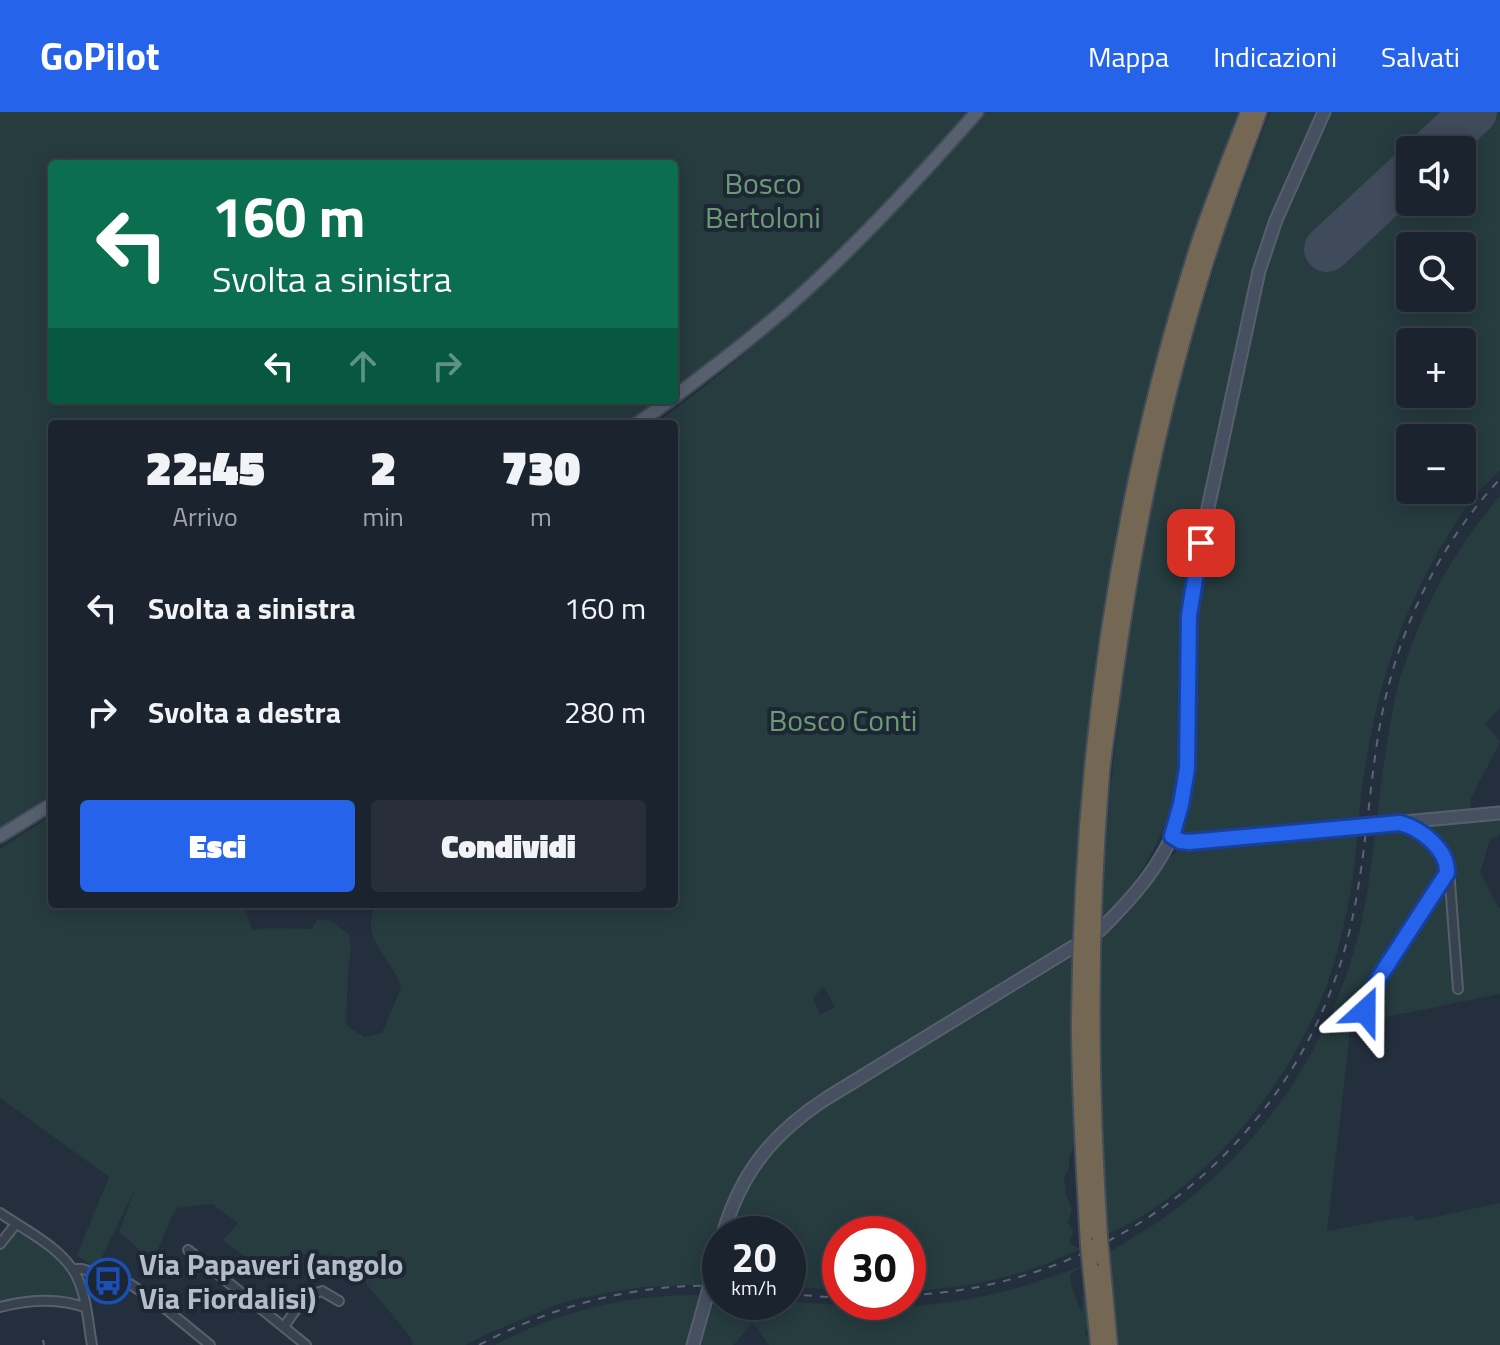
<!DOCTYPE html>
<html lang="it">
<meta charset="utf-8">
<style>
:root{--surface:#1b232e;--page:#282f3a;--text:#f1f3f6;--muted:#a0a4aa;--line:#39404a;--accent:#2563eb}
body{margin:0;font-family:"Titillium Web",sans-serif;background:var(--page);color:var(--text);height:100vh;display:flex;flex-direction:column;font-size:30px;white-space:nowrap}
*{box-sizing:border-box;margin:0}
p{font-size:26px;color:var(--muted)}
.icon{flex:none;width:44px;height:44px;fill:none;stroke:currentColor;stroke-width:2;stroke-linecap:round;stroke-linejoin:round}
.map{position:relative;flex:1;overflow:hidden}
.drawer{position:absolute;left:48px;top:308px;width:630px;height:488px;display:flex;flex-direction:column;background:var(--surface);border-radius:8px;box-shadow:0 4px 20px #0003,0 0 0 2px var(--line)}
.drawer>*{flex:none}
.top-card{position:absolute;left:48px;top:48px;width:630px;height:244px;border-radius:8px;box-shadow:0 4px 20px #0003,0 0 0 2px var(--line);background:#0b6e4f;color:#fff;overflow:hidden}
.tools{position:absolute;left:1396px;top:24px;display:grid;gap:16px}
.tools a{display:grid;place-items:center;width:80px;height:80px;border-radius:8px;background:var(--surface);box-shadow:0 4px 20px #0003,0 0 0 2px var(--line);font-size:40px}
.speed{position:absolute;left:702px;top:1104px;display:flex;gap:16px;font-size:40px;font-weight:700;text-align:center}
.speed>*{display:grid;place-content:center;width:104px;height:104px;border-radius:50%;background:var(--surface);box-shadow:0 4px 20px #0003,0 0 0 2px var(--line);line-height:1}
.speed small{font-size:20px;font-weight:400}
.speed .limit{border:12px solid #d22;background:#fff;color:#111}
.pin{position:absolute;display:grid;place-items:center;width:68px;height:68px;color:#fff;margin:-34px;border-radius:16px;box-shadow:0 4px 12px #0006}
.me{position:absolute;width:88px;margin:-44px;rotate:24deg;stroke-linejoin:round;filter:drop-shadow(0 0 6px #0008)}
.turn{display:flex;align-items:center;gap:28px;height:168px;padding:0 32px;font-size:36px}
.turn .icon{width:104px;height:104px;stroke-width:2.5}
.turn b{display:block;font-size:56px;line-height:68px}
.lanes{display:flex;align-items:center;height:76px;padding:0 32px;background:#0003;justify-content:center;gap:40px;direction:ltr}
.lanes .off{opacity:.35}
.eta{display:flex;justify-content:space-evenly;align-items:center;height:136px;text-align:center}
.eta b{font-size:48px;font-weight:800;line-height:56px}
.action{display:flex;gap:16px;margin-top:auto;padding:16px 32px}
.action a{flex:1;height:92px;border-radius:8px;background:var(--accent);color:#fff;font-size:32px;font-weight:800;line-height:92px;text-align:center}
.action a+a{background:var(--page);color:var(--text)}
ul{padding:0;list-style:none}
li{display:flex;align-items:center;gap:24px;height:104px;padding:0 32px}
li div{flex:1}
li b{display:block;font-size:30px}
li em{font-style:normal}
header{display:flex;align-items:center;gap:48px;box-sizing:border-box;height:112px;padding:0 40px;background:var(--accent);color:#fff}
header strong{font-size:38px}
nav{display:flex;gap:44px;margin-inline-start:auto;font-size:28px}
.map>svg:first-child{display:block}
</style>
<header>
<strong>GoPilot</strong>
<nav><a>Mappa</a><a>Indicazioni</a><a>Salvati</a></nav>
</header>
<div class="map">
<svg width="1500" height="1233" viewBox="0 0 1500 1233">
<rect width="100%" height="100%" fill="#242f3e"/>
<g fill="#263c3f" fill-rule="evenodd">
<path d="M0,0H967C920,51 875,104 824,151C779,194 724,240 674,276V52H52V288H658L625,312H52V682L0,715Z"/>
<path d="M986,0H1238L1189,136L1166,219L1192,227L1225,121L1270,0H1318L1271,108L1249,177L1189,450L1183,501L1181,535V636L1178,667L1171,696L1159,727L1145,753L1122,786L1101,808L1110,680L1129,516L1104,513L1083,663L1072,828L817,984L773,1020L748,1052L730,1086L719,1113L706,1167L717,1168L720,1155V1172L642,1175L605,1181L564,1190L489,1221L466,1233H413L411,1226L361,1165L330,1143L293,1142L273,1167L223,1128L238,1111L212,1092L177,1096L171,1106L153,1149L119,1120L134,1080L141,1084L134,1079L96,1157L77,1143L109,1065L0,986V737L52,703V792H241L246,799L252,818L271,816L312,817L317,807L332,809L349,823L351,837L348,857L346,913L364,925L382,921L401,876C399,870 397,863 393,858C380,835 362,821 376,792H674V312H655C779,223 884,113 986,0ZM1151,276L1177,280L1141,443L1115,438ZM824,875L835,895L820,903L813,885Z"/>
<path d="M1330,0H1500V358C1492,367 1482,375 1474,384C1467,393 1461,404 1454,414C1404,490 1377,574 1364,663C1359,691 1358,720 1355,748C1352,777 1345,809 1338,837C1319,910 1276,981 1224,1036C1193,1069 1150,1104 1108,1122L1103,1067L1099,971L1100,825C1117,814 1132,797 1144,781C1157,764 1164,742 1186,736L1353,720V709L1190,724L1184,722L1182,718L1189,691L1194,649V554L1200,467L1261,170L1271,138ZM1410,38H1462V90H1410ZM1410,134H1462V186H1410ZM1410,230H1462V282H1410ZM1410,326H1462V378H1410Z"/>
<path d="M1500,384V596L1485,611L1500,630L1471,686L1470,698L1377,708C1382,663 1388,617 1398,573C1401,561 1406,549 1410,538C1430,481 1461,429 1500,384Z"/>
<path d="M1482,708H1500V722L1490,728L1480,760L1498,795L1500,796V882L1351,912L1327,1119L1404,1105L1414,1104L1416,1109L1500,1091V1233H1119L1109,1140C1134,1125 1159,1111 1181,1093C1265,1028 1324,940 1354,839C1366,800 1370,758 1376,718C1382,717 1390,716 1396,717C1421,721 1437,737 1442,760L1367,880L1362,896V908L1368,906L1376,879L1446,771L1455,879H1463L1454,754L1441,732L1418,713Z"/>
<path d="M1072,845V937L1074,1035L1069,1047V1056L1064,1066L1066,1083L1072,1097L1068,1111L1073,1119L1069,1132L1081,1137C1063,1144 1046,1153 1028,1158C989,1171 948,1177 908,1179V1122H840V1178L788,1175V1122H727C731,1110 734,1097 739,1086C753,1058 776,1034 798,1012Z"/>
<path d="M17,1121C45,1127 79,1160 80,1189L55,1184L0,1192V1137L12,1122Z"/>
<path d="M1083,1153L1070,1163C1071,1177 1077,1187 1081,1200L1083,1193L1081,1183L1085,1185L1087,1215L1085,1223H1088L1090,1233H769L753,1211L733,1233H698L711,1187L689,1233H495C562,1197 644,1178 720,1184V1190C743,1190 765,1189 788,1190C820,1191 853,1195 886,1195C954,1194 1021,1179 1083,1153Z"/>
</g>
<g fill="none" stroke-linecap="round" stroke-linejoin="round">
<g stroke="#3f4a5a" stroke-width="46">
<path d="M1433,38L1474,0"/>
<path d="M1327,137L1410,60"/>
</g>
<g stroke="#565f6c" stroke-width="12">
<g id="street">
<path d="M1449,757L1458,877"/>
<path d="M1364,905L1368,887L1374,874L1447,758C1443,735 1422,718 1400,712"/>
<path d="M0,1101C25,1118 64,1137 77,1165C87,1186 88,1211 92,1233"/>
<path d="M0,1132L16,1112"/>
<path d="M188,1138L306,1233"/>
<path d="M73,1157H82L92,1160L130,1172L161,1193L210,1233"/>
<path d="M0,1195C28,1188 58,1185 86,1196"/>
<path d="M284,1215C294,1200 303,1184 322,1179L339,1189"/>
</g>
</g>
<g stroke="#565f6c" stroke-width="15">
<g id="secondary">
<path d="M1172,724L1180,729L1189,730L1500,701"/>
<path d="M1099,819C1126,793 1158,758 1172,723C1183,696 1187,665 1188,636L1189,503L1199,438L1259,159L1276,108L1324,0"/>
<path d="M723,1122C741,1060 773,1021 827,986L1073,835"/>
<path d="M711,1168L720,1131"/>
<path d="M693,1233L706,1187"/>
</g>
</g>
<g stroke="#414a57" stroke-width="16">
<g id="primary">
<path d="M674,285C722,249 773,210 816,169C873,116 926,58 977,0"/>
<path d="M637,312L670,288"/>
<path d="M0,724L52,692"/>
</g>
</g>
<g stroke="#434c59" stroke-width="18">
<g id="highway">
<path d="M1100,1125C1090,970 1089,816 1102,661C1105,629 1111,597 1115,565C1133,434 1159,304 1198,176C1215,117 1238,58 1259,0"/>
<path d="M1088,1133C1084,1059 1079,985 1079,910C1081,646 1118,382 1199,130C1214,86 1231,43 1248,0"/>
<path d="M1102,1146L1110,1233"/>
<path d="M1090,1154L1098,1233"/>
</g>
</g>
<use href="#street" stroke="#38414e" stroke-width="8"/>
<use href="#secondary" stroke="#465061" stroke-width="11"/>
<use href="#primary" stroke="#56606e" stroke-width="12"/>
<use href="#highway" stroke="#746855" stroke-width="14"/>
<g stroke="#5a6575" stroke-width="2" stroke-dasharray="8 8" stroke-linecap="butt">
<path d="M788,1182L840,1186"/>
<path d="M908,1183C998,1180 1089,1148 1162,1096C1252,1032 1319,936 1347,829C1364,764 1367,697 1377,631C1391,534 1432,440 1500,367"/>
<path d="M43,1228L44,1233"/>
<path d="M479,1233C552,1194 636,1171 720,1174"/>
</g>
<g stroke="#565f6c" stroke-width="15" stroke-linecap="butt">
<path id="secondary-bridge" d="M706,1187L711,1168"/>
</g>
<g stroke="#434c59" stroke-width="18" stroke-linecap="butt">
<g id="highway-bridge">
<path d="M1100,1125L1102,1146"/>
<path d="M1088,1133L1090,1154"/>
</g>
</g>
<use href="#secondary-bridge" stroke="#465061" stroke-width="11"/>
<use href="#highway-bridge" stroke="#746855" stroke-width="14"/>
</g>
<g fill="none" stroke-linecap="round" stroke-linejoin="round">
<g stroke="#184099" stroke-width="20">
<path id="route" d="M1201,431L1189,503L1187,657L1181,692L1172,724L1180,729L1189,730L1400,711C1421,717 1448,737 1447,761L1380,864L1370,883L1365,899"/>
</g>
<use href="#route" stroke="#2563eb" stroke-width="14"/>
</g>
<defs>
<g id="bus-ring" transform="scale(2.3)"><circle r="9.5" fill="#1d2633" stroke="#1a4fb4" stroke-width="1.5"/><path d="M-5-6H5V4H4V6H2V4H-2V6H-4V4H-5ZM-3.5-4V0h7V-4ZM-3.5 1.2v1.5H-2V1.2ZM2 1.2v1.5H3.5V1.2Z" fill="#1a4fb4"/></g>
</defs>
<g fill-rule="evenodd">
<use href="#bus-ring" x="108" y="1169"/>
</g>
<g text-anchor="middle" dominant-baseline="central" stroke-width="8" stroke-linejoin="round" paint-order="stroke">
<g font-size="30" fill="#6b9a76" stroke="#1d2633">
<text x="763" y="71">Bosco<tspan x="763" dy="34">Bertoloni</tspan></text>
<text x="843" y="608">Bosco Conti</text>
</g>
<g font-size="30" font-weight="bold" fill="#b4bcc9" stroke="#1d2633" text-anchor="start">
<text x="139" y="1152">Via Papaveri (angolo<tspan x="139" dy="34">Via Fiordalisi)</tspan></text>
</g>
</g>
</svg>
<div class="tools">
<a><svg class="icon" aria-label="sound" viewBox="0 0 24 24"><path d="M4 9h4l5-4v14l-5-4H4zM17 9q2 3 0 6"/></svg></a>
<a><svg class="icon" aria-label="search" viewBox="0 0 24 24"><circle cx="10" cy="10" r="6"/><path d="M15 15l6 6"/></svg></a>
<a>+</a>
<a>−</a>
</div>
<div class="speed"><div>20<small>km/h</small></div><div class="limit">30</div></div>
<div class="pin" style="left:1201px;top:431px;background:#d93025"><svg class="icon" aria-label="arrive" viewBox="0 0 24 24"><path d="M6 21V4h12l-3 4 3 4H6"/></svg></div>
<svg class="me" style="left:1365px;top:899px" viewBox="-20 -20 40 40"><path d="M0-17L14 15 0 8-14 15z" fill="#2563eb" stroke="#fff" stroke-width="4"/></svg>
<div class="top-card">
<div class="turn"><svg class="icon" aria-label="left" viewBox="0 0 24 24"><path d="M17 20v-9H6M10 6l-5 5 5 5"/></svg><div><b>160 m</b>Svolta a sinistra</div></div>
<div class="lanes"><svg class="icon" aria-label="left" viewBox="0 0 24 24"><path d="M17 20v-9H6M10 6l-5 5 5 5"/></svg><svg class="icon off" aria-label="ahead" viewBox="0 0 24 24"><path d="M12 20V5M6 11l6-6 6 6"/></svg><svg class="icon off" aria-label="right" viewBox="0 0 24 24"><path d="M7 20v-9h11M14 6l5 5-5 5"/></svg></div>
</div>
<section class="drawer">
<div class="eta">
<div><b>22:45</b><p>Arrivo</p></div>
<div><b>2</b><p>min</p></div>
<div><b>730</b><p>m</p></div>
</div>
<ul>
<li><svg class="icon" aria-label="left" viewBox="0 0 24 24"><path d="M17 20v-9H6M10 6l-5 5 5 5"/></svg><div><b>Svolta a sinistra</b></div><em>160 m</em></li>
<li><svg class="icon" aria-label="right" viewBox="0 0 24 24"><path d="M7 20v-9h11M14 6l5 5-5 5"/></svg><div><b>Svolta a destra</b></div><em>280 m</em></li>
</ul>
<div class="action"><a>Esci</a><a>Condividi</a></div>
</section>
</div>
